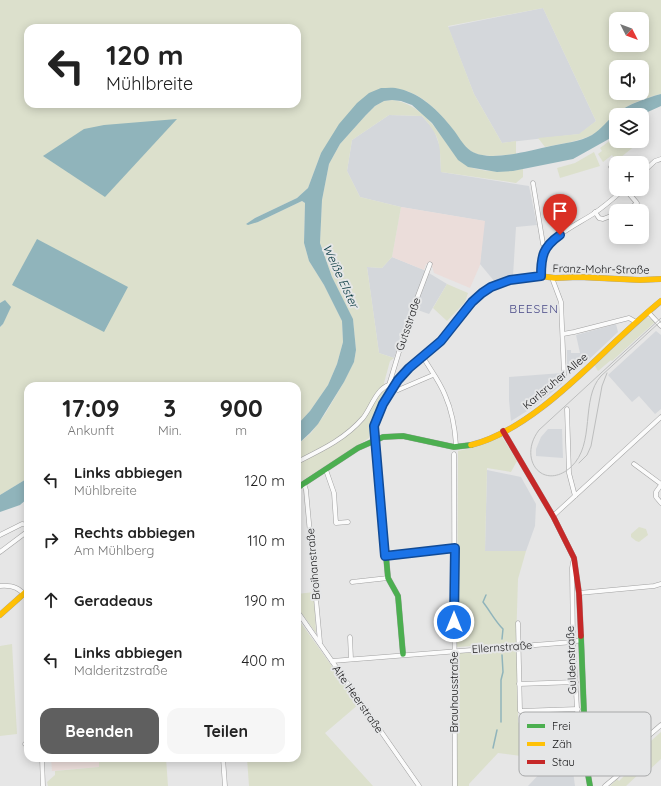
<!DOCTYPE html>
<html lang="de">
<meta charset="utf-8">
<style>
:root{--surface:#fff;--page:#f6f6f6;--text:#222;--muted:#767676;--accent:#5f5f5f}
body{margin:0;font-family:Quicksand,sans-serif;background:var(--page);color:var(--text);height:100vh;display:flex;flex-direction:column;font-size:15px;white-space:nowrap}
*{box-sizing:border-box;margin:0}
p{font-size:13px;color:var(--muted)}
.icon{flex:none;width:22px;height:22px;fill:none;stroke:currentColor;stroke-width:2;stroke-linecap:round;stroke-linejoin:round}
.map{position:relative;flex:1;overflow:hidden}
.details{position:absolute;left:24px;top:382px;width:277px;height:380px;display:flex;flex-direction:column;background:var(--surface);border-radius:12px;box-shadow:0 2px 10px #0003}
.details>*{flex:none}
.hud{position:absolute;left:24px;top:24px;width:277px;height:84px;border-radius:12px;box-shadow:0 2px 10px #0003;background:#fff;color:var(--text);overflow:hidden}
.needle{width:26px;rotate:132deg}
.fabs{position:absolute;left:609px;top:12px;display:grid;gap:8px}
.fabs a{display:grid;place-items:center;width:40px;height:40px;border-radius:8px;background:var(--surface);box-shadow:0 2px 10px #0003;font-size:20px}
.pin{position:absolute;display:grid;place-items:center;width:34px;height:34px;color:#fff;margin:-41px -17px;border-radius:50% 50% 50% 0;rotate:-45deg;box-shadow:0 0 4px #0007}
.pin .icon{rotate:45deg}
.me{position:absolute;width:44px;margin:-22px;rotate:0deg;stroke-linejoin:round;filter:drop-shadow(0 0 3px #0008)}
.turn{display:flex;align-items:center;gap:14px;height:84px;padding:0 16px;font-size:18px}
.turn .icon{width:52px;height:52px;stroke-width:2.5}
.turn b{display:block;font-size:28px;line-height:34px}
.eta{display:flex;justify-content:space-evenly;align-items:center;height:68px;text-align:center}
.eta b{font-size:24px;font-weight:700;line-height:28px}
.button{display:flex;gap:8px;margin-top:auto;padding:8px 16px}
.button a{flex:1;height:46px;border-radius:12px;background:var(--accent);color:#fff;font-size:16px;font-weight:700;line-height:46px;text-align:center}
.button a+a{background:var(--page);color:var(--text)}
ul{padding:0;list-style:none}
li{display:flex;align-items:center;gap:12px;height:60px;padding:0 16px}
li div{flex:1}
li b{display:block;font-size:15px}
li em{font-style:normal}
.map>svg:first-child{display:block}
</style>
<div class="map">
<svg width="661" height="786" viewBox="0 0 661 786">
<rect width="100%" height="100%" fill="#e6e6e6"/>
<g fill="#d4d7db">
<path d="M543,8L596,121L580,134L502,143L474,94L448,27Z"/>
<path d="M389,115L422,116L434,130L440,147L441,172L529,186L537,225L516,227L513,276L495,282L480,264L484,221L401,207L360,197L347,171L352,140Z"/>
<path d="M392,257L424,270L447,284L429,314L412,308L394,358L379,353L367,267L382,268Z"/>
<path d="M616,324L618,332L582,366L567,365V350H571V353H580L576,335Z"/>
<path d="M656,331L661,335V409L655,414L639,396L632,402L608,375Z"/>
<path d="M562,373V384L535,406L511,421L509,400V377Z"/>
<path d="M548,429H562L563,458L536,456V449L541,437Z"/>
<path d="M487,470L521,477L536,504L535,526L526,551H485Z"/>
<path d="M572,764L575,786H528L547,766Z"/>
</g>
<g fill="#ebddda">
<path d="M401,207L485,221L480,265L470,288L434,273L432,266L426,264L424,270L392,257Z"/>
<path d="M51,758H99V767L52,771Z"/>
</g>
<g fill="#dce0cc" fill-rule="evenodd">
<path d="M0,0H661V94C647,97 626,105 616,114C607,121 601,131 590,136C576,142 560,144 545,147L538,138L579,134L596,121L543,8L448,26L474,94L502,143L516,141V154C503,155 482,159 471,151C462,146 457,135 451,127C440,113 424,96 406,91C398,89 389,89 381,88L321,153L308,188L297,198L255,218L246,224L258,222L302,201L305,203L304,243L309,261L324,285L342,321L343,342L337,364L328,385L310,411L297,425V386H28V478L0,495V327L3,324L5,300L0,303ZM616,19H642V45H616ZM28,28H297V104H28ZM616,67H642V93H616Z"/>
<path d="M392,100C419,103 435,126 449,147C455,154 459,162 468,166C482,173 509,172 523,169V177L516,183L441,172C440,144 441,137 422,116L389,115L352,140L347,171L360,197L401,207L392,257L382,268L367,267L379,353L394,358L390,361L384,383L388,389L372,423L369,438L297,484V445L311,433L325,414L344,382L354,362L356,350L353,319L332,277L320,243L322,200L329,164L340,144L366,115L375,106L384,101Z"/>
<path d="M616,136V141H641L616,161L612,155L603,162L598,154L602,151L600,148Z"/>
<path d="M594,152L600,166L560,178L557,168L575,163Z"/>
<path d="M447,284L468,293L465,302L447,321L433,308Z"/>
<path d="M646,317L651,319L655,322L612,361L611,360L598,371L595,366L597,361L644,318Z"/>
<path d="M501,435L517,461L511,472L487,468L485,551H526L518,579L516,643L457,647L458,451C474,448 487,442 501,435Z"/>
<path d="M639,527L646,529L648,535L639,542L636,541L631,537V534Z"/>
<path d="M314,592L316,633L297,607V594Z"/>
<path d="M297,614L300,619L301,623L359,704L325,733L373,786H249L247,758H297Z"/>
<path d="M12,644L17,734L0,736V646Z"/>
<path d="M518,650V722C525,729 524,742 524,751H574V760L544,762L543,759L498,753L469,784V786H457V653Z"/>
<path d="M661,732V759L647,772L644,769L626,786H610L617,779L619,781L634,766L651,741Z"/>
<path d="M99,758H166L168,786H48L47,782L55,775V771L99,767Z"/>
</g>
<g fill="#90b4bb">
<path d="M381,88C387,88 394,87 400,89C421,94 439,111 452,128C458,135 463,146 471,151C490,163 530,150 551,146C564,143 580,142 592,135C602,129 607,120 617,113C629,104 646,98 661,94V106L641,115H616V135L573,159L513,171L497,172L468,167L458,160L432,123L412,105L401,101L392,100L384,101L375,106L366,115L340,144L329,164L322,200L320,243L332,277L353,319L356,350L354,362L344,382L318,424L310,433L297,445V425L310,411L328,385L337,364L343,342L342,321L324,285L309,261L304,243L305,203L302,201L258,222L248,225L246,224L255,218L297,198L308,188L321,153L339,124L357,103L369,93Z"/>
<path d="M177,119L105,197L43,156L84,129L104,125Z"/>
<path d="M37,239L128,287L104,332L12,285Z"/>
<path d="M5,300L11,307L3,324L0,327V303Z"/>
<path d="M28,478V498L20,505L0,512V495Z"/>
</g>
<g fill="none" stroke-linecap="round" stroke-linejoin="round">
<g stroke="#90b4bb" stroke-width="1.5">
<path d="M486,595L483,602C490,611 495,621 503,629L502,639"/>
<path d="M501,722V680L503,672L502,655"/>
<path d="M493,748L497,730"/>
</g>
<g stroke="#a1a1a1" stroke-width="5">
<g id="street">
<path d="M611,167L616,175"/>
<path d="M642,173L655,161L661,159"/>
<path d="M533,183L543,244L546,247"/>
<path d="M625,189L637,203L627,211"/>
<path d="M595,212L599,218L603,219L616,214"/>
<path d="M642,229L645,233"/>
<path d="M541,276C541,271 540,265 541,261C546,237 575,226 593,214C604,207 614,198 624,189"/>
<path d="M552,278L561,302L564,375"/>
<path d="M648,312L661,326"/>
<path d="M563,334L574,332L629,318L636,322"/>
<path d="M423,357C430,369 440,382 445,395C452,411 455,428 456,445"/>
<path d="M389,385L408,322L430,264"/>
<path d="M567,409L569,473L575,496"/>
<path d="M454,454L455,786"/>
<path d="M297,462C321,450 345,439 363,418C371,408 376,389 389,385L398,390L433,375"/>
<path d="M634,464L661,484"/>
<path d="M326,470L334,493L336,523L348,522"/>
<path d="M304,484L306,490L320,642"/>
<path d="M661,485L656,492V497L661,503"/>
<path d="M553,516L661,417"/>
<path d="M0,535L22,524L27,525L28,527"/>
<path d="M0,552L28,531"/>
<path d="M385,556L455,548"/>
<path d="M573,562L572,568L573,642L578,725"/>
<path d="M352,582L388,578"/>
<path d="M0,586C14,585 19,588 28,598"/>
<path d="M579,593L654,586L661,584"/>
<path d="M297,611L419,786"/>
<path d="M518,623L520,711L578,709"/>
<path d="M350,637L351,659"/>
<path d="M332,661L573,642L580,640"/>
<path d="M519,684L576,682"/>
<path d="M25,744H28"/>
<path d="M42,758L43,786"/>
<path d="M223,758L225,786"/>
<path d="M605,786L617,776L632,761L646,738L661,725"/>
</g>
</g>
<g stroke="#a1a1a1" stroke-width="6">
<g id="fast">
<path d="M386,397L374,426L388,578L398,596L403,654"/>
<path d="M297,488L358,448L383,437L403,436L454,447L471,445"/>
<path d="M581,636L586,763L590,786"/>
</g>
</g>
<g stroke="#a1a1a1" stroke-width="6">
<g id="slow">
<path d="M386,397L399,378L445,335L476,299L482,293L495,285L517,279L540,276L555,278L579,277L640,280L661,279"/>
<path d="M471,445C524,432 577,378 615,342C630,328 645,314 661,301"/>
<path d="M0,615L28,590"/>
</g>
</g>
<g stroke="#a1a1a1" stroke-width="6">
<path id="jam" d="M503,431L553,516L574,558L579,593L581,636"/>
</g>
<use href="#street" stroke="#fbfbfb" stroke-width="4"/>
<use href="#fast" stroke="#4caf50" stroke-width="5.5"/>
<use href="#slow" stroke="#ffc107" stroke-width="5.5"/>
<use href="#jam" stroke="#c62828" stroke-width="5.5"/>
<g stroke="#bdbebe" stroke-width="1">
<path d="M661,318L539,430C517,459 543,492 571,467C596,444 580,399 601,376L661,321"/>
<path d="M579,463L587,455L591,446L602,386L607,373"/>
</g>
</g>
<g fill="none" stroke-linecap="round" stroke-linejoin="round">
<g stroke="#114b97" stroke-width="10">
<path id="route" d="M454,622L455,548L385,556L374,426L383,404L398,380L409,368L441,341L472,302L482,293L491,287L510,280L541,276C541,256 543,247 560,235"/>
</g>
<use href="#route" stroke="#1a73e8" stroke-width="7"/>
</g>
<g text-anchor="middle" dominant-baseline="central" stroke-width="4" stroke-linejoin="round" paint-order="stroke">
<g font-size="11" fill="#161617" stroke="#e5e6e7">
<text transform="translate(601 269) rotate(1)">Franz-Mohr-Straße</text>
<text transform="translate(408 324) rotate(-71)">Gutsstraße</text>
<text transform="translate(555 381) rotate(-40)">Karlsruher Allee</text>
<text transform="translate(313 564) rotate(-95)">Broihanstraße</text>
<text transform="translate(502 647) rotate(-4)">Ellernstraße</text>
<text transform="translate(571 660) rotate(-92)">Guldenstraße</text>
<text transform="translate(454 692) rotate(-90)">Brauhausstraße</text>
<text transform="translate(358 699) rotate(55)">Alte Heerstraße</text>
</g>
<g font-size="12" font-style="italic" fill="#00343c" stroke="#e5e6e7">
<text transform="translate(341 276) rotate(65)">Weiße Elster</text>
</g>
<g font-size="12" letter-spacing="1" fill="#494987" stroke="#e5e6e7">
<text x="534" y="308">BEESEN</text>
</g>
</g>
<rect x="519" y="712" width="132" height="64" rx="6" fill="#e5e6e7" stroke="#a7a8a9" stroke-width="1"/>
<rect x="527" y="724" width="18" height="4" fill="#4caf50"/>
<rect x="527" y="742" width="18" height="4" fill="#ffc107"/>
<rect x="527" y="760" width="18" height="4" fill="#c62828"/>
<g font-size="11" fill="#161617">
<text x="552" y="730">Frei</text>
<text x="552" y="748">Zäh</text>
<text x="552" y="766">Stau</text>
</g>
</svg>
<div class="fabs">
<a><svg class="needle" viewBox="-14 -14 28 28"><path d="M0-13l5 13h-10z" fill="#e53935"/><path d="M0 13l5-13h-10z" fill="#767676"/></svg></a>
<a><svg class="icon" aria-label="sound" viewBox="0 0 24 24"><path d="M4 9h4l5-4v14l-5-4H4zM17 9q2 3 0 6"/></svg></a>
<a><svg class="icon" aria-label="layers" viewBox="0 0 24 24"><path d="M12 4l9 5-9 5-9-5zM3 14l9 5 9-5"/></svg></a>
<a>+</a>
<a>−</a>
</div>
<div class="pin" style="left:560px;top:235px;background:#d93025"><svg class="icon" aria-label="arrive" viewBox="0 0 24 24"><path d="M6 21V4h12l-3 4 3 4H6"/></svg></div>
<svg class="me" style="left:454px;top:622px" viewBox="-20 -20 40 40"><circle r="17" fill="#1a73e8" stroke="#fff" stroke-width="3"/><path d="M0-11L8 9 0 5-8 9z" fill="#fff"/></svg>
<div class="hud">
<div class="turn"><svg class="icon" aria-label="left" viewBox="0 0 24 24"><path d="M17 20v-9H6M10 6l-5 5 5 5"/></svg><div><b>120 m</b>Mühlbreite</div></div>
</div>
<section class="details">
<div class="eta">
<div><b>17:09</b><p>Ankunft</p></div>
<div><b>3</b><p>Min.</p></div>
<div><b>900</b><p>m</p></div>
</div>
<ul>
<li><svg class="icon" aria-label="left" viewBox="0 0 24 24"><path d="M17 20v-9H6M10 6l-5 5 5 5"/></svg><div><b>Links abbiegen</b><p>Mühlbreite</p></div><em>120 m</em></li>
<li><svg class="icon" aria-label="right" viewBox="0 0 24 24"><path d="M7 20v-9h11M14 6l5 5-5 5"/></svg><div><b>Rechts abbiegen</b><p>Am Mühlberg</p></div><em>110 m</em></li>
<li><svg class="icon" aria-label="ahead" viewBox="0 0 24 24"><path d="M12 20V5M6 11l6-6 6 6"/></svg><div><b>Geradeaus</b></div><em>190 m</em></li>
<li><svg class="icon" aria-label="left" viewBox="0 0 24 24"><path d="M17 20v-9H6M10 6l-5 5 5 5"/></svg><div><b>Links abbiegen</b><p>Malderitzstraße</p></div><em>400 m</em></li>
</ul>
<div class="button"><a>Beenden</a><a>Teilen</a></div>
</section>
</div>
